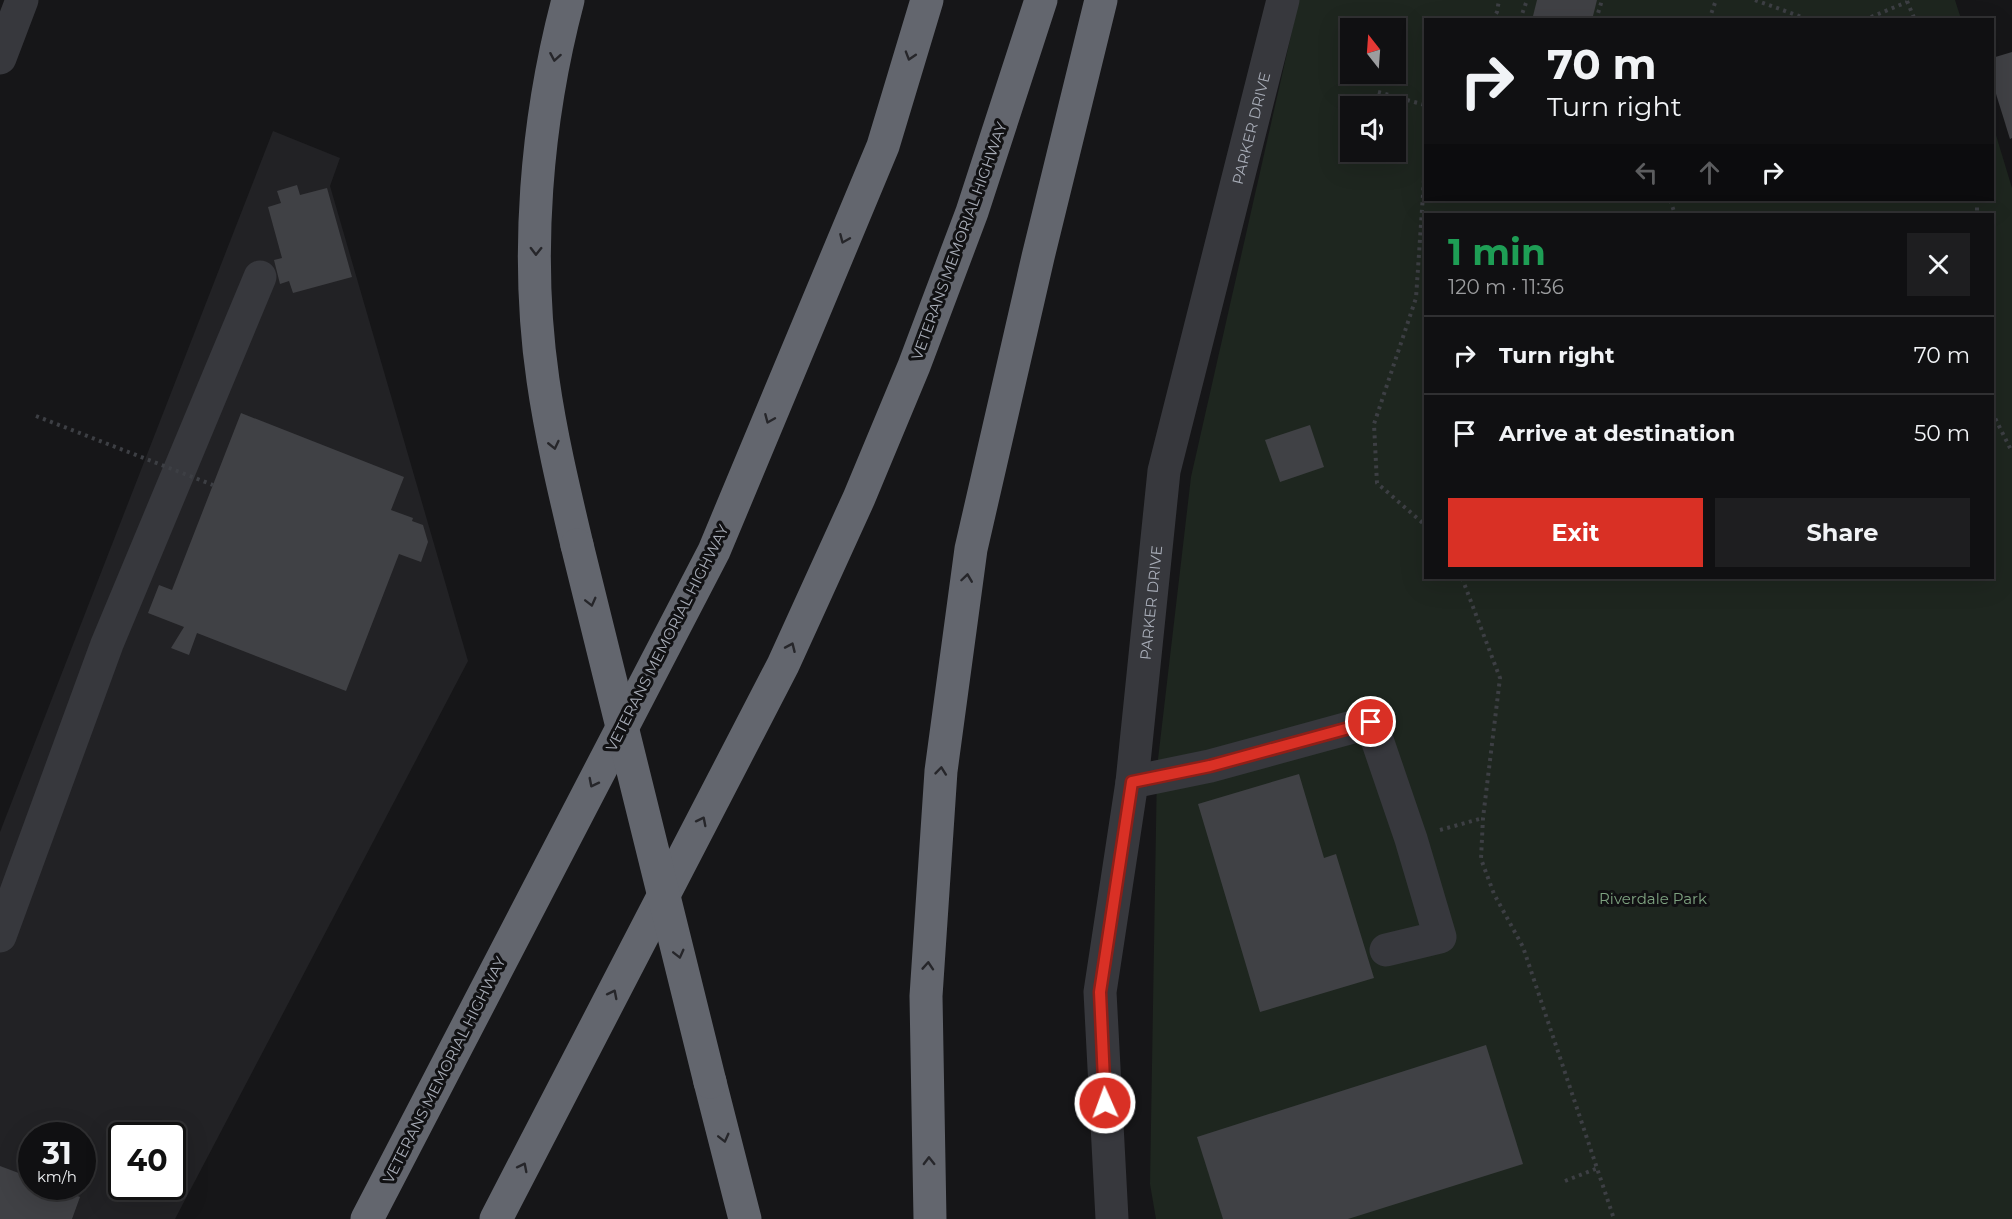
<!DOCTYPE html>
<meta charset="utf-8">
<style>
:root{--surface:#101012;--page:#1e1e20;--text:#f1f3f6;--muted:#9c9d9f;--line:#303032;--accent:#d93025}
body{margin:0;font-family:Montserrat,sans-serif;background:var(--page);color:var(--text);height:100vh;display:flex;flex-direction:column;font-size:22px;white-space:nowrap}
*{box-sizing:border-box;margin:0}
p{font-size:20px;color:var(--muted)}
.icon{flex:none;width:33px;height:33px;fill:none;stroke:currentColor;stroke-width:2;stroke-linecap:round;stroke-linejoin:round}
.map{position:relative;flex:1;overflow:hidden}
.drawer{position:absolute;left:1424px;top:213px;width:570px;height:366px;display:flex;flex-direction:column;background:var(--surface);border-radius:0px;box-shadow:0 6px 24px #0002,0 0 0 2px var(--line)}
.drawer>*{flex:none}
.guide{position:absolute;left:1424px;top:18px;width:570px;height:183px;border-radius:0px;box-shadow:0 6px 24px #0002,0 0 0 2px var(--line);background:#101012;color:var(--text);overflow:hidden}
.needle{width:39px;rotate:343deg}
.controls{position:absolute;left:1340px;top:18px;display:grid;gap:12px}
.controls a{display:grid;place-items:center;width:66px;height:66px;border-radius:0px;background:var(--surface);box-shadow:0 6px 24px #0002,0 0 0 2px var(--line);font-size:30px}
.speed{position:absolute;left:18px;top:1122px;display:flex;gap:12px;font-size:30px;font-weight:700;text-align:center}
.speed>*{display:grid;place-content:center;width:78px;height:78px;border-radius:50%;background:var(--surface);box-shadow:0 6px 24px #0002,0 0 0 2px var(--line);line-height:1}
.speed small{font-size:15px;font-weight:400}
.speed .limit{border:3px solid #111;border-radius:9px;background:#fff;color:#111}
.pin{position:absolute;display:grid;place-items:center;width:51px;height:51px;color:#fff;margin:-26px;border:3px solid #fff;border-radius:50%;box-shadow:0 2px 6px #0007}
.me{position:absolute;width:66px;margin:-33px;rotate:358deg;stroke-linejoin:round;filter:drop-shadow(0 0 4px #0008)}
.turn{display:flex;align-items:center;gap:21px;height:126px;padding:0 24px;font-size:27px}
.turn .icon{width:78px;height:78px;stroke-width:2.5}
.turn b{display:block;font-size:42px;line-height:51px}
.lanes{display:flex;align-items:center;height:57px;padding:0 24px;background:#0003;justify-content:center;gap:30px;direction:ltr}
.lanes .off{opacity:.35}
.round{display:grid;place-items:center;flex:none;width:63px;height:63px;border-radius:0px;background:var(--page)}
.headline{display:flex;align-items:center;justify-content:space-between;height:102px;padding:0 24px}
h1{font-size:36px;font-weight:700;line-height:45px;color:#1e9e55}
.button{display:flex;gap:12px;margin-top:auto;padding:12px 24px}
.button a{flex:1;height:69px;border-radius:0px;background:var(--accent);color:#fff;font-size:24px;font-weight:700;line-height:69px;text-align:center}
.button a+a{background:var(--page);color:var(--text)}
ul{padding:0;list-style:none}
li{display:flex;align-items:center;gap:18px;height:78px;padding:0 24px;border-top:2px solid var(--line)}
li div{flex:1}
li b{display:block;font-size:22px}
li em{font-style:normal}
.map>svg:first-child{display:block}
</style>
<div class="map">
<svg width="2012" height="1219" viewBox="0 0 2012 1219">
<rect width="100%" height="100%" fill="#161618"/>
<path fill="#222225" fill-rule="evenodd" d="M273,131L340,158L330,186L468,661L175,1219H0V832ZM32,1136H82V1186H32ZM122,1136H172V1186H122Z"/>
<path fill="#1e261f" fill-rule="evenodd" d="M1299,0H1955L1961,19L1425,20V200H1992V122L2012,188V1219H1156L1150,1184L1157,768L1191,477ZM1350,28H1395V74H1350ZM1350,106H1395V152H1350ZM1425,214H1992V578H1425Z"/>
<g fill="#404145">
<path d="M1537,0H1597L1592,20H1532Z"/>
<path d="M2012,52V138L2010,139L1992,81V58Z"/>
<path d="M297,185L300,195L327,188L352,277L293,293L289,281L280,284L274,260L282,258L268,207L281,203L277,191Z"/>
<path d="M241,413L404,477L391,510L413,518L412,521L423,525L428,542L421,562L399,554L346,691L197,633L189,655L171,648L184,627L148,613L159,585L172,590Z"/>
<path d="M1310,425L1324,467L1280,482L1265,440Z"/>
<path d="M1299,774L1324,858L1336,854L1374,978L1260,1012L1198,804Z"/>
<path d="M1486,1045L1523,1164L1348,1219H1223L1197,1137Z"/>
<path d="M0,1166L32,1178V1186H53L80,1197L72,1219H0Z"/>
</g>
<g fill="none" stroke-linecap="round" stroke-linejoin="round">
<g stroke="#3d3f44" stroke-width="4" stroke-dasharray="3 4.5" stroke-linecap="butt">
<path d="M1755,0L1810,20"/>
<path d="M1907,1L1915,20"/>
<path d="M1492,20L1497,12L1499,0"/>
<path d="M1520,20L1527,0"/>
<path d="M1596,20L1602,0"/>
<path d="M1709,20L1716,0"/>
<path d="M1864,20L1907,2"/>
<path d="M1378,92L1425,105"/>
<path d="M1425,165L1416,298L1374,424L1377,483L1425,525"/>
<path d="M1670,200L1675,214"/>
<path d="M1977,200V214"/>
<path d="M1992,412L2012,452"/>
<path d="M1462,578L1500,678L1483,818L1481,859L1494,894L1523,947L1614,1219"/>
<path d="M1440,830L1483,818"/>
<path d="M1565,1181L1598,1168"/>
</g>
<g stroke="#37383d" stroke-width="33">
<path d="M0,58L22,0"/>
<path d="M1132,782L1210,766L1371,722L1411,839L1440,937L1386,950"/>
<path d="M0,936L107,644L260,277"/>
<path id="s1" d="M1112,1219L1100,992L1132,782L1164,471L1283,0"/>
</g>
<g stroke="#63666e" stroke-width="33">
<path d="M568,0C536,121 525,256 543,380C551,436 564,490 577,545"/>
<path d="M710,1082L745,1219"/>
<path d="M367,1219L714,551L883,146L927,0"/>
<path d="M496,1219L783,665L859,498L914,366L972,212L1041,0"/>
<path d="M930,1219L926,996L941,771L971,549L1038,257L1101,0"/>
</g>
<path stroke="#3d3f44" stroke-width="4" stroke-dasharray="3 4.5" stroke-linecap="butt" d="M36,416L213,485"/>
<path stroke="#63666e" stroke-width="33" d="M577,545L710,1082"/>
</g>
<defs><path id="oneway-chevron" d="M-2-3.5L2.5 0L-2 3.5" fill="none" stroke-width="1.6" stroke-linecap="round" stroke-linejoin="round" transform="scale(1.5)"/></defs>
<g stroke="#26262a">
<use href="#oneway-chevron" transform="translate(910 56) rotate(107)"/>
<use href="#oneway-chevron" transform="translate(555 57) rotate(100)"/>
<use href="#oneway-chevron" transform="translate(844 239) rotate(113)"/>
<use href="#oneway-chevron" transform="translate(536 251) rotate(91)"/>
<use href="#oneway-chevron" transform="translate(769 419) rotate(113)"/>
<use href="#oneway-chevron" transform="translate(554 445) rotate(77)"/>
<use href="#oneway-chevron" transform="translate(967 578) rotate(-82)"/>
<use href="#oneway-chevron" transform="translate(591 602) rotate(76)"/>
<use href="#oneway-chevron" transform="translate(791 647) rotate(-66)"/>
<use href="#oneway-chevron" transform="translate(941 771) rotate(-84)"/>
<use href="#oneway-chevron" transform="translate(593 783) rotate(117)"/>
<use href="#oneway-chevron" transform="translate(702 821) rotate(-63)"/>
<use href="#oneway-chevron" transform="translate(679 954) rotate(76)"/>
<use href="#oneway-chevron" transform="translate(928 966) rotate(-86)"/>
<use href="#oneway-chevron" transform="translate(613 994) rotate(-63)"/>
<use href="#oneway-chevron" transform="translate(724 1138) rotate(76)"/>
<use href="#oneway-chevron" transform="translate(929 1161) rotate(-91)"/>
<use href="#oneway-chevron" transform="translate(523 1167) rotate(-63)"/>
</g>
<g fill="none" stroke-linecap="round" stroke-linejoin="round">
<g stroke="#8d1f18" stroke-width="15">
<path id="route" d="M1105,1103L1100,992L1132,782L1210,766L1371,722"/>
</g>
<use href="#route" stroke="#d93025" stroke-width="10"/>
</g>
<g text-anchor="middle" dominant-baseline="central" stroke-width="6" stroke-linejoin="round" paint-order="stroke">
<g font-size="15" fill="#a8adb8" stroke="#111113">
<text stroke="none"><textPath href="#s1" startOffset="1106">PARKER DRIVE</textPath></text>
<text transform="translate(959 241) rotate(-70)">VETERANS MEMORIAL HIGHWAY</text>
<text stroke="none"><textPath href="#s1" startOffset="620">PARKER DRIVE</textPath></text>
<text transform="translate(667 638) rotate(-63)">VETERANS MEMORIAL HIGHWAY</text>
<text transform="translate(444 1070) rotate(-63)">VETERANS MEMORIAL HIGHWAY</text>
</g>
<g font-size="15" fill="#7fa381" stroke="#111113">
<text x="1653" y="898">Riverdale Park</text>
</g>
</g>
</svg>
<div class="controls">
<a><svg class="needle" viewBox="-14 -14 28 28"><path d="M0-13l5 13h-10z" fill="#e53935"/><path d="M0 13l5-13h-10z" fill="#9c9d9f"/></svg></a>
<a><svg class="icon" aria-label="sound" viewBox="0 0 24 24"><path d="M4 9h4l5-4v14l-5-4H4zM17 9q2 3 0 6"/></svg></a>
</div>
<div class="speed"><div>31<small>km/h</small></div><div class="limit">40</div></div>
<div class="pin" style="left:1371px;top:722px;background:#d93025"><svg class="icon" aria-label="arrive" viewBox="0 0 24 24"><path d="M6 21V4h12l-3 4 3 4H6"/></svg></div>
<svg class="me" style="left:1105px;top:1103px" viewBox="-20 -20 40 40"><circle r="17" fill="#d93025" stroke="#fff" stroke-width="3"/><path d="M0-11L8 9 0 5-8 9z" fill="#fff"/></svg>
<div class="guide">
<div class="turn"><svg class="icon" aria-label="right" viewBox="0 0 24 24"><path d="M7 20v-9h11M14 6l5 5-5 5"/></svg><div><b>70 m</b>Turn right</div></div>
<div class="lanes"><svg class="icon off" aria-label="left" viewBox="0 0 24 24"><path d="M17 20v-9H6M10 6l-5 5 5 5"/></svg><svg class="icon off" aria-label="ahead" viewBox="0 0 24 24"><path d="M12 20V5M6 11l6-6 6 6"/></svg><svg class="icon" aria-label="right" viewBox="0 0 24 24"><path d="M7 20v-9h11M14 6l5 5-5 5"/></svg></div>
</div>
<section class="drawer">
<div class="headline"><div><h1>1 min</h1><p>120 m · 11:36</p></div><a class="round"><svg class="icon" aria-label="close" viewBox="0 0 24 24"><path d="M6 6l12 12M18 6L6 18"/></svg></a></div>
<ul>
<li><svg class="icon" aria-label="right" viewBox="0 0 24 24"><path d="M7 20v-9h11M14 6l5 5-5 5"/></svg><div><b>Turn right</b></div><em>70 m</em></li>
<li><svg class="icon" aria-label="arrive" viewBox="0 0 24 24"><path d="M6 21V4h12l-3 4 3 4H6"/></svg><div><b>Arrive at destination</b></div><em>50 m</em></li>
</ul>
<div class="button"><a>Exit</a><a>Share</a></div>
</section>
</div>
